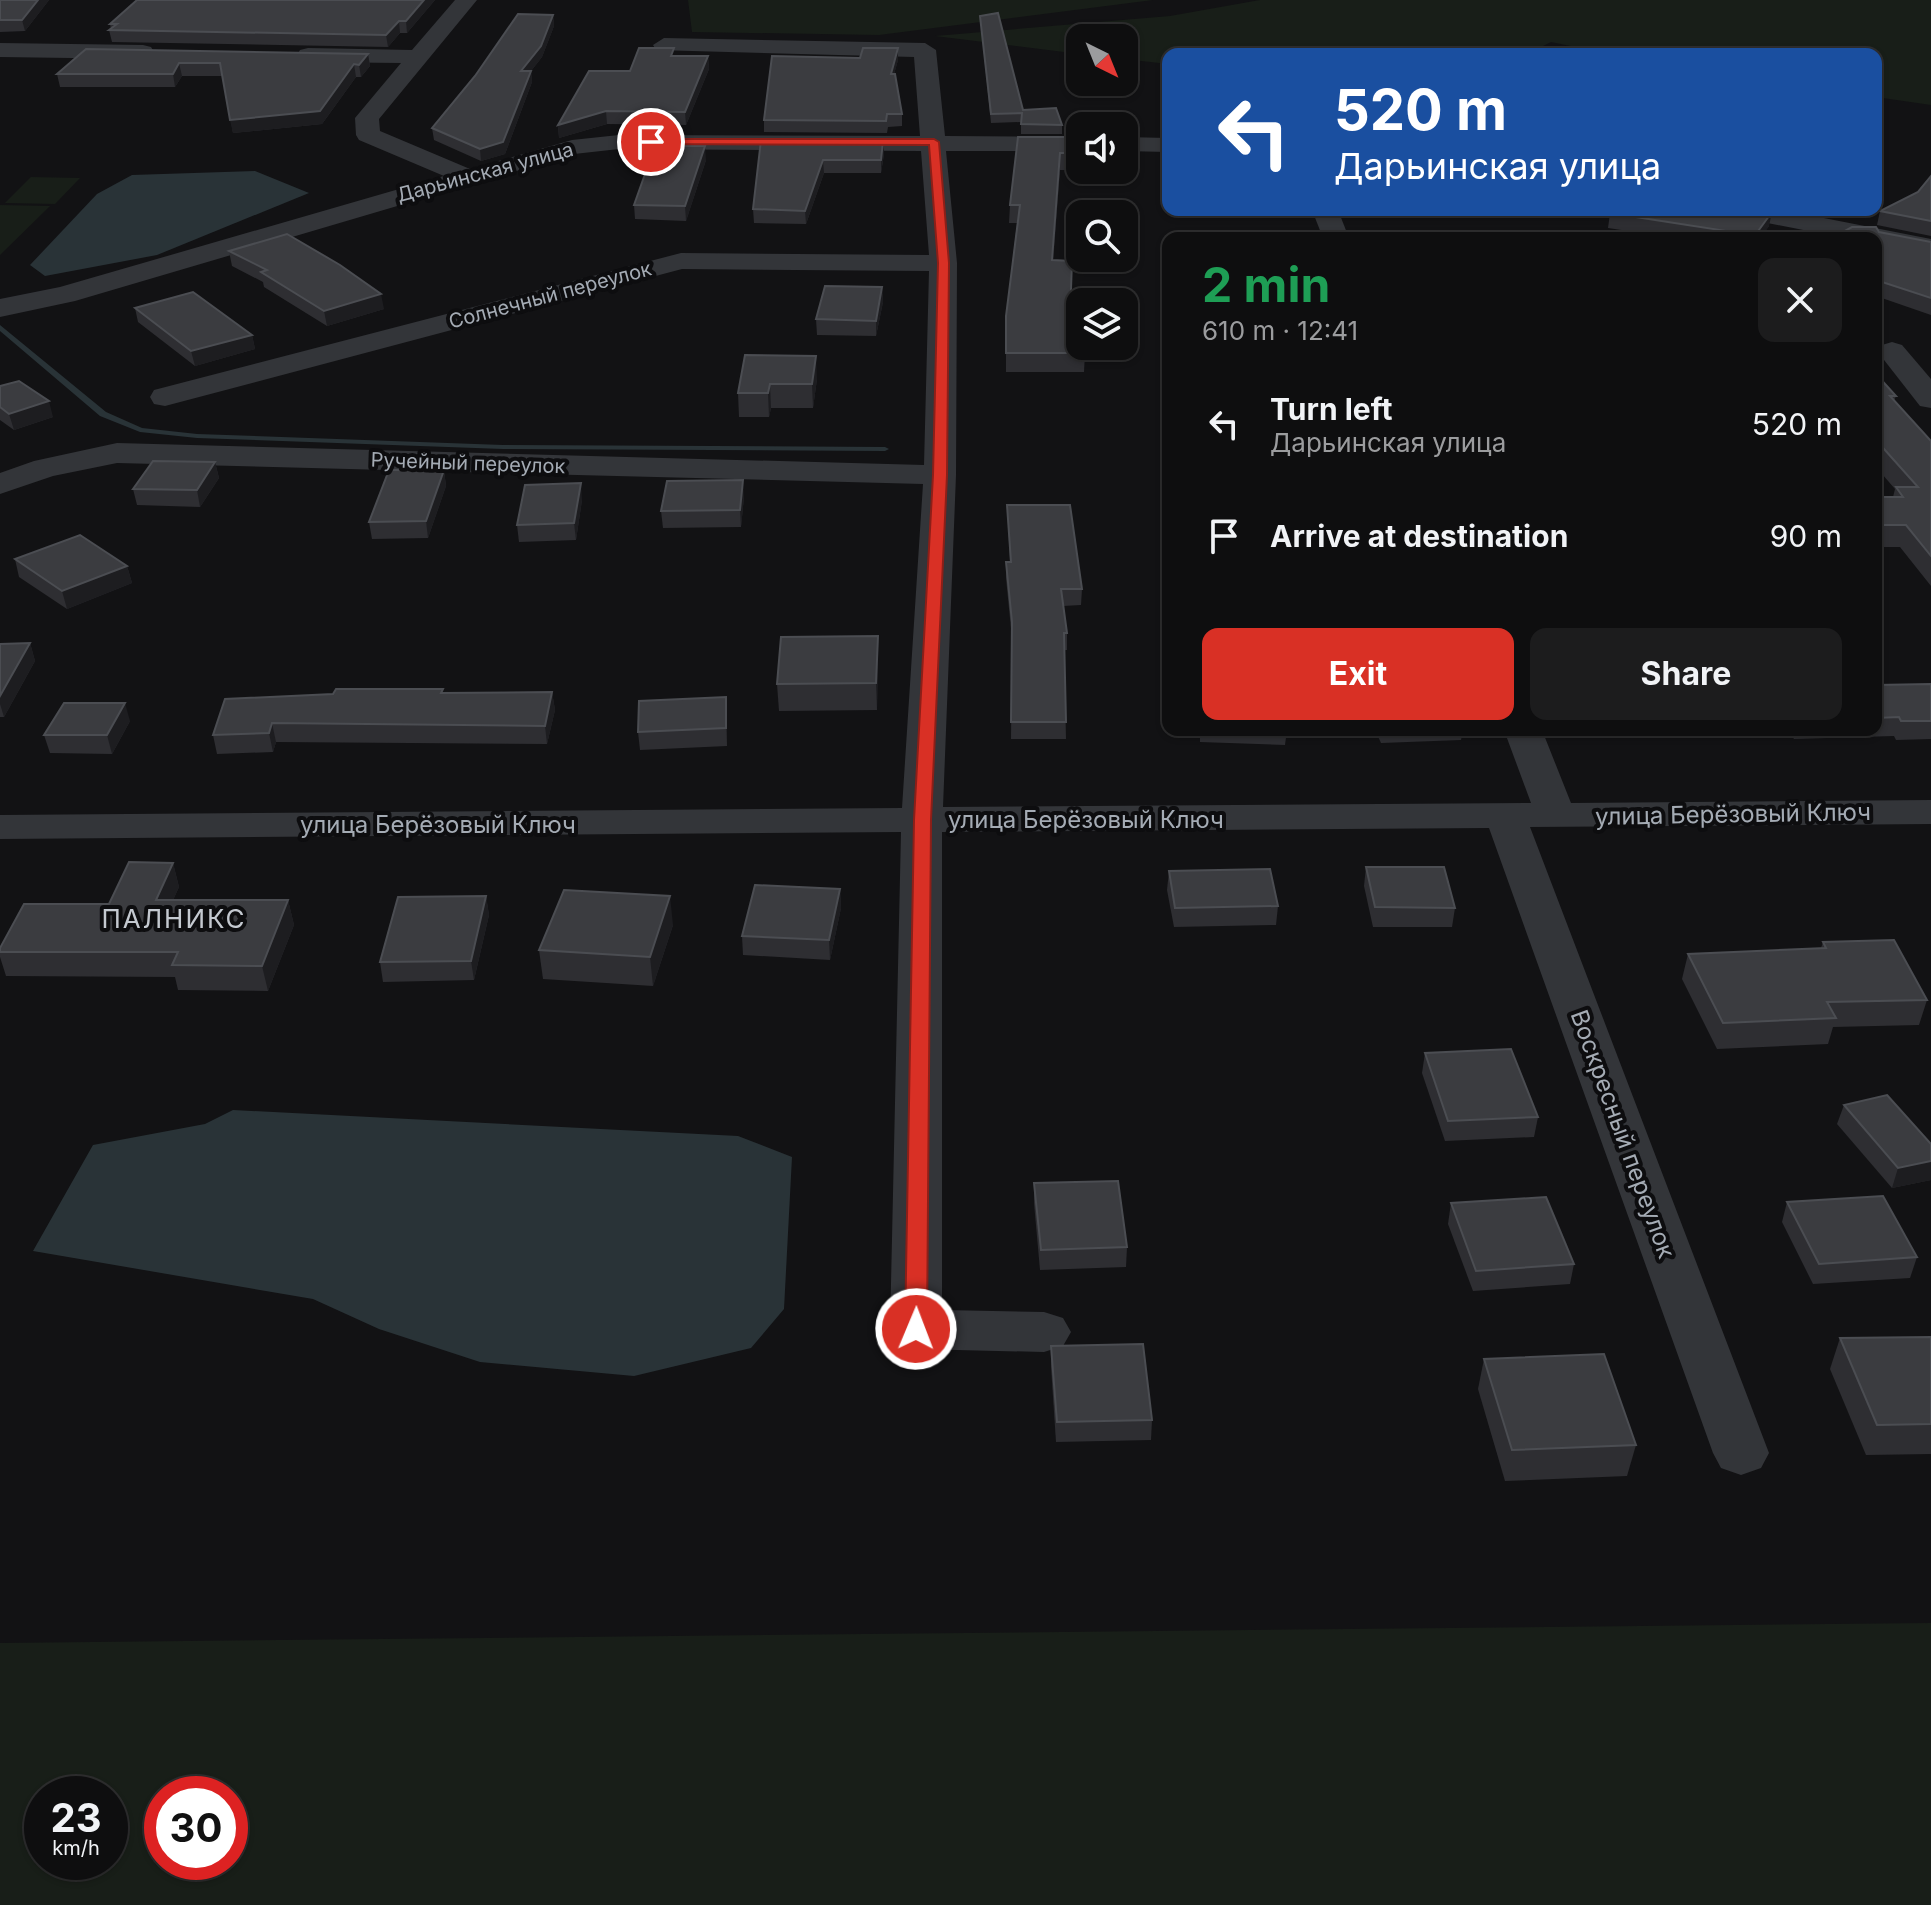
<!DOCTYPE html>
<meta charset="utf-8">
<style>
:root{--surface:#0e0e0f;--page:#1c1c1d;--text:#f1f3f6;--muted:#9b9c9e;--line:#2e2e2f;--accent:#d93025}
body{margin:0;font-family:Inter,sans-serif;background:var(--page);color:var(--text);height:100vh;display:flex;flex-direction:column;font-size:30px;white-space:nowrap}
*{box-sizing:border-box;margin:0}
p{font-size:26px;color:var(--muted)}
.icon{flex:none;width:44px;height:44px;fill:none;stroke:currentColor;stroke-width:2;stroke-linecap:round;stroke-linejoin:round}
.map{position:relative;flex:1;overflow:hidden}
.sheet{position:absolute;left:1162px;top:232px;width:720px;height:504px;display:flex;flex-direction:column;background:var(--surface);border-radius:16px;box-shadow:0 2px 6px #0004,0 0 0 2px var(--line)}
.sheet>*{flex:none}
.top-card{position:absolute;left:1162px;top:48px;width:720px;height:168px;border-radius:16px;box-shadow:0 2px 6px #0004,0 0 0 2px var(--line);background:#1a4fa0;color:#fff;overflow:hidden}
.needle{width:52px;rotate:137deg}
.buttons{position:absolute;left:1066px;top:24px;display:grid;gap:16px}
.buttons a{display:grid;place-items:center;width:72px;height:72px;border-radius:16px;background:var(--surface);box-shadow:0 2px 6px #0004,0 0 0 2px var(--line);font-size:40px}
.speed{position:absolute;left:24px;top:1776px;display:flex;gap:16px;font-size:40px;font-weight:700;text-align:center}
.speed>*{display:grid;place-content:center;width:104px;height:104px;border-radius:50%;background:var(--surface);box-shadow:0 2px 6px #0004,0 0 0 2px var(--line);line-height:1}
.speed small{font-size:20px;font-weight:400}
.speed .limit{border:12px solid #d22;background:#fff;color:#111}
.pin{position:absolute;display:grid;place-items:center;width:68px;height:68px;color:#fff;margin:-34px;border:4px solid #fff;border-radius:50%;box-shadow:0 2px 8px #0007}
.me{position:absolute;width:88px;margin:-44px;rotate:1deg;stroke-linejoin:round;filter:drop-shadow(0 0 6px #0008)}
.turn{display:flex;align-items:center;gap:28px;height:168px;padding:0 40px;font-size:36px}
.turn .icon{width:104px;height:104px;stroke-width:2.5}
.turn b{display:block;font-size:56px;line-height:68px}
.round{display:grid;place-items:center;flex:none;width:84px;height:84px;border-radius:16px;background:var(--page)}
.overview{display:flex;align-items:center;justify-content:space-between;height:136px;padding:0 40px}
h1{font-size:48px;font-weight:700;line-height:60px;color:#1e9e55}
.cta{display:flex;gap:16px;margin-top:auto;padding:16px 40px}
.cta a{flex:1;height:92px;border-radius:16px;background:var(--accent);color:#fff;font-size:32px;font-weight:700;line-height:92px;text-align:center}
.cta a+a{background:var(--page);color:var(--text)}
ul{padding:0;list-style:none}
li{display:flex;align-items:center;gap:24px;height:112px;padding:0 40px}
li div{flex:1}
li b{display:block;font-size:30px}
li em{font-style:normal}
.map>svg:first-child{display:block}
</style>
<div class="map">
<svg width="1931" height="1905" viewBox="0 0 1931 1905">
<rect width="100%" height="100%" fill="#121214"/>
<g fill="#181e18" fill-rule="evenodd">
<path d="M688,0H1153L879,35L692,32Z"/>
<path d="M1260,0H1931V105L1876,97V54H1609L1551,42L1527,54H1168V64L1124,59V38H1080V54L935,36L1170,16Z"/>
<path d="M31,177L80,178L55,204L5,203Z"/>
<path d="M0,205L50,206L0,255Z"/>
<path d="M1931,1623V1905H0V1643ZM42,1794H110V1862H42ZM162,1794H230V1862H162Z"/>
</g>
<g fill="#293337">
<path d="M255,171L309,193L157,255L45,276L30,265L97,194L132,175Z"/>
<path d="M233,1110L738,1136L792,1157L784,1309L751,1348L634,1376L480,1362L379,1329L313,1299L33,1251L93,1145L205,1124Z"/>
</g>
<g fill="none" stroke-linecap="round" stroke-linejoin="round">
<path fill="#293337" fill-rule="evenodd" d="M0,325L106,412L142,428L197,434L503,445L885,447L889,449L885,451L503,449L197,438L140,432L100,416L0,331Z"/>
<g fill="#333539" fill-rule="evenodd">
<path d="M455,0H477L379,119L380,131L470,169L572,140L619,135L920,136L914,57L656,50L653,45L664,38L925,43L936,50L945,136L1080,137V151H946L957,263L956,475L943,807L1531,803L1504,730H1542L1571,803L1931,800V824L1530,827L1769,1453L1761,1468L1741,1475L1721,1468L1713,1453L1489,828L942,832V1310L1044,1312L1063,1318L1071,1332L1063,1346L1044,1352L916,1349L897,1343L890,1329L901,832L0,839V815L902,808L923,484L117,463L53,476L0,494V473L34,461L117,443L924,465L929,271L682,269L165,406L154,404L150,397L154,390L681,253L929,255L921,151L619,149L574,154L75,301L0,317V299L60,287L444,176L359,140L356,135L355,118L401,63L308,62L300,60L297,55L300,50L308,48L412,50Z"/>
<path d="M0,43L143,45L151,47L154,52L151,57L143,59L0,57Z"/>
<path d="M1124,137L1168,138V152L1124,151Z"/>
<path d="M1312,210H1338L1349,238H1323Z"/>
<path d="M1729,210H1783L1931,239V255L1876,244V238H1844L1742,218L1733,216Z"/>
<path d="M1892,342L1902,345L1931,379V408L1920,406L1877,351L1882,345Z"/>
</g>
</g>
<g fill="#2e2e32">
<path d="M0,0H49L25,31L0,32Z"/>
<path d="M137,0H435L407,33H400L388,47L112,42L109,30L111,29L110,24Z"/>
<path d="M553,15L554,26L542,57L531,71L532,82L505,154L481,161L434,140L432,128Z"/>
<path d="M980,16L1023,110L1062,125V134H1021V122L991,123Z"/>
<path d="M898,48V60L894,74L902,114V126L888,127L887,133L764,132V120L860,58Z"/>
<path d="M86,49L368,54L370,66L361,77H356L322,124L233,133L223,76H182L175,87H60L57,74Z"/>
<path d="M675,56H708L709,69L686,125L607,124L559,138L558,125L630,71Z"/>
<path d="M1018,137L1075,153L1074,170H1060L1053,260L1070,317L1085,353L1084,372H1006V316L1017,223H1009L1010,205Z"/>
<path d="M761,140L883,141L884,154L881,173H824L806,224L754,223L753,209Z"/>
<path d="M706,160L686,221L635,219L634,205Z"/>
<path d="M1931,176V236L1877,225L1880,211L1918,192Z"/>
<path d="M1610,213L1769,226L1760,238H1675L1608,228Z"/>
<path d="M1879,232L1931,242V315L1876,296V238Z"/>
<path d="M229,251L384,309L327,326L264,287L263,282L232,266Z"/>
<path d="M882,287L883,302L876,336L817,335L816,319Z"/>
<path d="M135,308L252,335L255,349L195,366L138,322Z"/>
<path d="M745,355L817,379L813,408H771L769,417H739L738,393Z"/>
<path d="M1876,374L1896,396L1894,401L1931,441V586L1900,547H1876V497H1893L1895,489L1876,467Z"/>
<path d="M0,386L53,417L14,430L0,420Z"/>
<path d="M215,462L219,478L200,507L137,505L133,489Z"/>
<path d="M444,470L446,486L428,538L372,539L369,522Z"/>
<path d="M744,497L741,527L663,528L661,511Z"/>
<path d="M582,500L576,540L519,542L517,525Z"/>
<path d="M1007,505L1082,589L1081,605L1063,606L1067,633V650H1064L1066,739H1011L1012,639L1006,578V562H1010Z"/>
<path d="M15,559L127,566L132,583L67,609L19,577Z"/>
<path d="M878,636L877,710L779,711L777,684Z"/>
<path d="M30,643L35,661L4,717H0V644Z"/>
<path d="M1931,684V739L1896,740L1894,736L1794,739L1788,730H1876V685Z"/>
<path d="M552,692L555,710L547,744L276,742L273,752L217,754L213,735L225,699Z"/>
<path d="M726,697L727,746L640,750L638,732Z"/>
<path d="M130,721L112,754L50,753L44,735Z"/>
<path d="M1200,730H1287L1285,745L1200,742Z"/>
<path d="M1375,730H1463L1461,740L1381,743Z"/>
<path d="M1605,730H1684L1683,735L1607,736Z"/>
<path d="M173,863L179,887L173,900H288L294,925L268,991L178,990L175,977L6,976L0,957V948L109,904Z"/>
<path d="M1366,867L1455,908L1452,927H1373L1364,886Z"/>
<path d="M1169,871L1278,906L1276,925L1174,927L1167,890Z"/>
<path d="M840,889L841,908L830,960L743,955L742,936Z"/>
<path d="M486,896L489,915L474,980L383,982L380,962Z"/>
<path d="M673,925L653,986L543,979L539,950Z"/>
<path d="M1823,942L1927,1000L1919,1025L1833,1027L1828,1044L1717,1049L1682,979L1688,954L1821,948Z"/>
<path d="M1425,1053L1538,1117L1534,1137L1445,1141L1422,1073Z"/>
<path d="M1844,1105L1931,1144V1180L1892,1188L1837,1124Z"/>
<path d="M1034,1183L1127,1247L1126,1267L1040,1270L1034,1203Z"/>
<path d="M1787,1202L1917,1257L1910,1278L1813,1284L1782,1222Z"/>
<path d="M1451,1203L1574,1264L1570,1284L1473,1291L1448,1224Z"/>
<path d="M1931,1337V1454L1866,1455L1830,1369L1840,1338Z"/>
<path d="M1051,1346L1152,1420L1151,1440L1056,1442L1051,1367Z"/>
<path d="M1484,1359L1636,1445L1627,1476L1505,1481L1478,1389Z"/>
</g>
<g fill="#1d1d20">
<path d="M38,0H49L25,31L22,20Z"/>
<path d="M424,0H435L407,33L406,21Z"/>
<path d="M553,15L554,26L542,57L531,71L532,82L505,154L481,161L480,149L521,71Z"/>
<path d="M399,21L400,33L388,47L386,35Z"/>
<path d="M898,48V60L891,85V74Z"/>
<path d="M368,54L370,66L361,77L359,65Z"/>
<path d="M708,56L709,69L686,125L685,112Z"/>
<path d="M179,63L182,76L175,87L173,74Z"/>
<path d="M354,64L356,77L322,124L233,133L230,120Z"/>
<path d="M606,111L607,124L559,138L558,125Z"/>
<path d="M883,141L884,154L881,173V160Z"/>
<path d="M705,146L706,160L686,221L685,206Z"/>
<path d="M1060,153V170L1052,279V260Z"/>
<path d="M823,160L824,173L806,224L805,211Z"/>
<path d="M1772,212L1769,226L1760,238H1753Z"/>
<path d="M882,287L883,302L876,336V321Z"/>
<path d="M381,294L384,309L327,326L324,311Z"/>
<path d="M252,335L255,349L195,366L191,351Z"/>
<path d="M816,356L817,379L813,408L812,384Z"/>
<path d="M770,384L771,408L769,417L768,393Z"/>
<path d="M49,401L53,417L14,430L9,414Z"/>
<path d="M215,462L219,478L200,507L197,490Z"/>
<path d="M444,470L446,486L428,538L426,521Z"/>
<path d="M743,480L744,497L741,527L740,510Z"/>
<path d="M581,483L582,500L576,540L574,523Z"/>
<path d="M127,566L132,583L67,609L62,591Z"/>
<path d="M878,636V662L877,710L876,683Z"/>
<path d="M30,643L35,661L4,717L0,704V696Z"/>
<path d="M552,692L555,710L547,744L545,726Z"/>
<path d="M125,703L130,721L112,754L107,735Z"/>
<path d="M272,723L276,742L273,752L269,733Z"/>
<path d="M173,863L179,887L162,924L156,900Z"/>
<path d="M840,889L841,908L830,960L829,940Z"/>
<path d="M486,896L489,915L474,980L471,961Z"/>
<path d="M670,896L673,925L653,986L650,957Z"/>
<path d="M288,900L294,925L268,991L262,966Z"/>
<path d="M1931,1161V1180L1892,1188L1898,1168Z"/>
</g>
<g fill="#3b3c40" stroke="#4b4d52" stroke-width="2">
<path d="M0,0H38L22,20H0Z"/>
<path d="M137,0H424L406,21H399L386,35L109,30L117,24H110Z"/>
<path d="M998,13L1023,110L1056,108L1062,125L1021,124L1022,113L991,114L980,16Z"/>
<path d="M518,14L553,15L541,46L521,71H531L503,142L480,149L432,128L475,76Z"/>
<path d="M639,48H674L671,56H708L685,112L606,111L558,125L589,71H630Z"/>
<path d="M863,48H898L891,74H895L902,114H887L886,121L764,120L772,56L860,58Z"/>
<path d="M86,49L368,54L359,65L354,64L320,111L230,120L220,63H179L173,74H57Z"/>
<path d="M1018,137H1069L1075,153H1060L1052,260L1072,261L1070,317H1080V346H1085V353H1006V316L1020,205H1010Z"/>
<path d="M761,140L883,141L881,160H823L805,211L753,209Z"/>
<path d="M655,146H705L685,206L634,205Z"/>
<path d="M1931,176V221L1880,211L1918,192Z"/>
<path d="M1613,210H1763L1772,212L1753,238H1746V234L1610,213Z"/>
<path d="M1852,227H1876L1879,232L1931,242V298L1876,280V256L1880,254L1876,253V238H1832Z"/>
<path d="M287,234L340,265L381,294L324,311L261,272L267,270L229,251Z"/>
<path d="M825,286L882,287L876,321L816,319Z"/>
<path d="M193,292L252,335L191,351L135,308Z"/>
<path d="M745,355L816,356L812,384H770L768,393H738Z"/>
<path d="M1876,374L1896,396H1890L1931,441V556L1906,525H1876V497H1903L1896,487H1918L1876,440Z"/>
<path d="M19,381L49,401L9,414L0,407V386Z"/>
<path d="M153,461L215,462L197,490L133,489Z"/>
<path d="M389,470H444L426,521L369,522Z"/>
<path d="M743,480L740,510L661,511L667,481Z"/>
<path d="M581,483L574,523L517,525L525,485Z"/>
<path d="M1007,505H1070L1082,589H1061L1067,633H1064L1066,722H1011L1012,622L1006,562H1011Z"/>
<path d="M80,535L127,566L62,591L15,559Z"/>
<path d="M878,636L876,683L777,684L781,637Z"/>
<path d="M30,643L0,696V644Z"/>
<path d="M1931,684V721H1901L1899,717L1876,718V685Z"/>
<path d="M336,689H443L441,693L552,692L545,726L272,723L269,733L213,735L225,699L333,694Z"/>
<path d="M726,697V728L638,732L639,701Z"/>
<path d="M64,703H125L107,735H44Z"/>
<path d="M129,862L173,863L156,900H288L262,966L172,965L178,952H0V948L24,904H109Z"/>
<path d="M1366,867H1444L1455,908L1375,907Z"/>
<path d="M1270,869L1278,906L1175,908L1169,871Z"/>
<path d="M755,885L840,889L829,940L742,936Z"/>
<path d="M564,890L670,896L650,957L539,950Z"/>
<path d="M486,896L471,961L380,962L398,897Z"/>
<path d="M1894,940L1927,1000L1827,1002L1836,1018L1723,1023L1688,954L1826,948L1823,942Z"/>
<path d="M1511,1049L1538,1117L1448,1121L1425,1053Z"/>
<path d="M1887,1095L1931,1144V1161L1898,1168L1844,1105Z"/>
<path d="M1118,1181L1127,1247L1041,1250L1034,1183Z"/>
<path d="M1883,1196L1917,1257L1819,1264L1787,1202Z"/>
<path d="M1546,1197L1574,1264L1476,1271L1451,1203Z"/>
<path d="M1931,1337V1424L1877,1425L1840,1338Z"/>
<path d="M1143,1344L1152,1420L1057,1422L1051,1346Z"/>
<path d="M1604,1354L1636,1445L1512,1450L1484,1359Z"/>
</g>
<path fill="#d93025" stroke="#8d1f18" stroke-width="2" d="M651,139H934L939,142L949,263L947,475L931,820L927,1329L923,1334H908L905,1329L914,820L933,475L938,263L929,145L647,144L645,142Z"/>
<g text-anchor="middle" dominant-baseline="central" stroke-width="8" stroke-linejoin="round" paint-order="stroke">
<g font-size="20" fill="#a4abb4" stroke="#0d0d0f">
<text transform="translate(485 172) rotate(-15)">Дарьинская улица</text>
<text transform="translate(550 295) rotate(-15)">Солнечный переулок</text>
<text transform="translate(468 463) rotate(2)">Ручейный переулок</text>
</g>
<g font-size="24" fill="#a4abb4" stroke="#0d0d0f">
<text transform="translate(1733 814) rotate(-1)">улица Берёзовый Ключ</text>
<text x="1086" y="819">улица Берёзовый Ключ</text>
<text x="438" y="824">улица Берёзовый Ключ</text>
<text transform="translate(1623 1134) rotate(70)">Воскресный переулок</text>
</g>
<g font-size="26" letter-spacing="2" fill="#c4c9d0" stroke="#0d0d0f">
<text x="174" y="918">ПАЛНИКС</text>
</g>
</g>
</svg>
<div class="buttons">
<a><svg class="needle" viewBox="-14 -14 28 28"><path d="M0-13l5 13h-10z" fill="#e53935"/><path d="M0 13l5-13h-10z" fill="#9b9c9e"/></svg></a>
<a><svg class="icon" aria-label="sound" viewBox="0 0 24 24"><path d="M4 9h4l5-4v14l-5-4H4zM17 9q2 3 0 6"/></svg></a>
<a><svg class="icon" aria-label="search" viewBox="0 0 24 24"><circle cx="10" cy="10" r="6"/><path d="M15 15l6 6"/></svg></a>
<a><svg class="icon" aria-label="layers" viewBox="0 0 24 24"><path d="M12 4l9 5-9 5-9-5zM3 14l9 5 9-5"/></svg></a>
</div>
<div class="speed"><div>23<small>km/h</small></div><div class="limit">30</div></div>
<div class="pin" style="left:651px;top:142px;background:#d93025"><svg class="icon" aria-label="arrive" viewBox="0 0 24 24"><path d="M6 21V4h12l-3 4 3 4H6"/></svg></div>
<svg class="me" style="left:916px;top:1329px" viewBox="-20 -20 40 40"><circle r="17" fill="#d93025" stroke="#fff" stroke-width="3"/><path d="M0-11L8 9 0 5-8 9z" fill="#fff"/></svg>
<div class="top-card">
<div class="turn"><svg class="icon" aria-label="left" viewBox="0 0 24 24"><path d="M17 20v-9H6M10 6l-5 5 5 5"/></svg><div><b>520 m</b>Дарьинская улица</div></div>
</div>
<section class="sheet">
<div class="overview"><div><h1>2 min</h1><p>610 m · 12:41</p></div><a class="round"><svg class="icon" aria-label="close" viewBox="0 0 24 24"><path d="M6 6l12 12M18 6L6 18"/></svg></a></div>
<ul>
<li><svg class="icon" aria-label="left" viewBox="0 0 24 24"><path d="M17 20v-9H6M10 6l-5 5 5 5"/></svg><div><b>Turn left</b><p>Дарьинская улица</p></div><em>520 m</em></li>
<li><svg class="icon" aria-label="arrive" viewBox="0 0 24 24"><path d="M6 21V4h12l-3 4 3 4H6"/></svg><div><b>Arrive at destination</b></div><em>90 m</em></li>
</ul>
<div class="cta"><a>Exit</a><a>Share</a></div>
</section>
</div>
